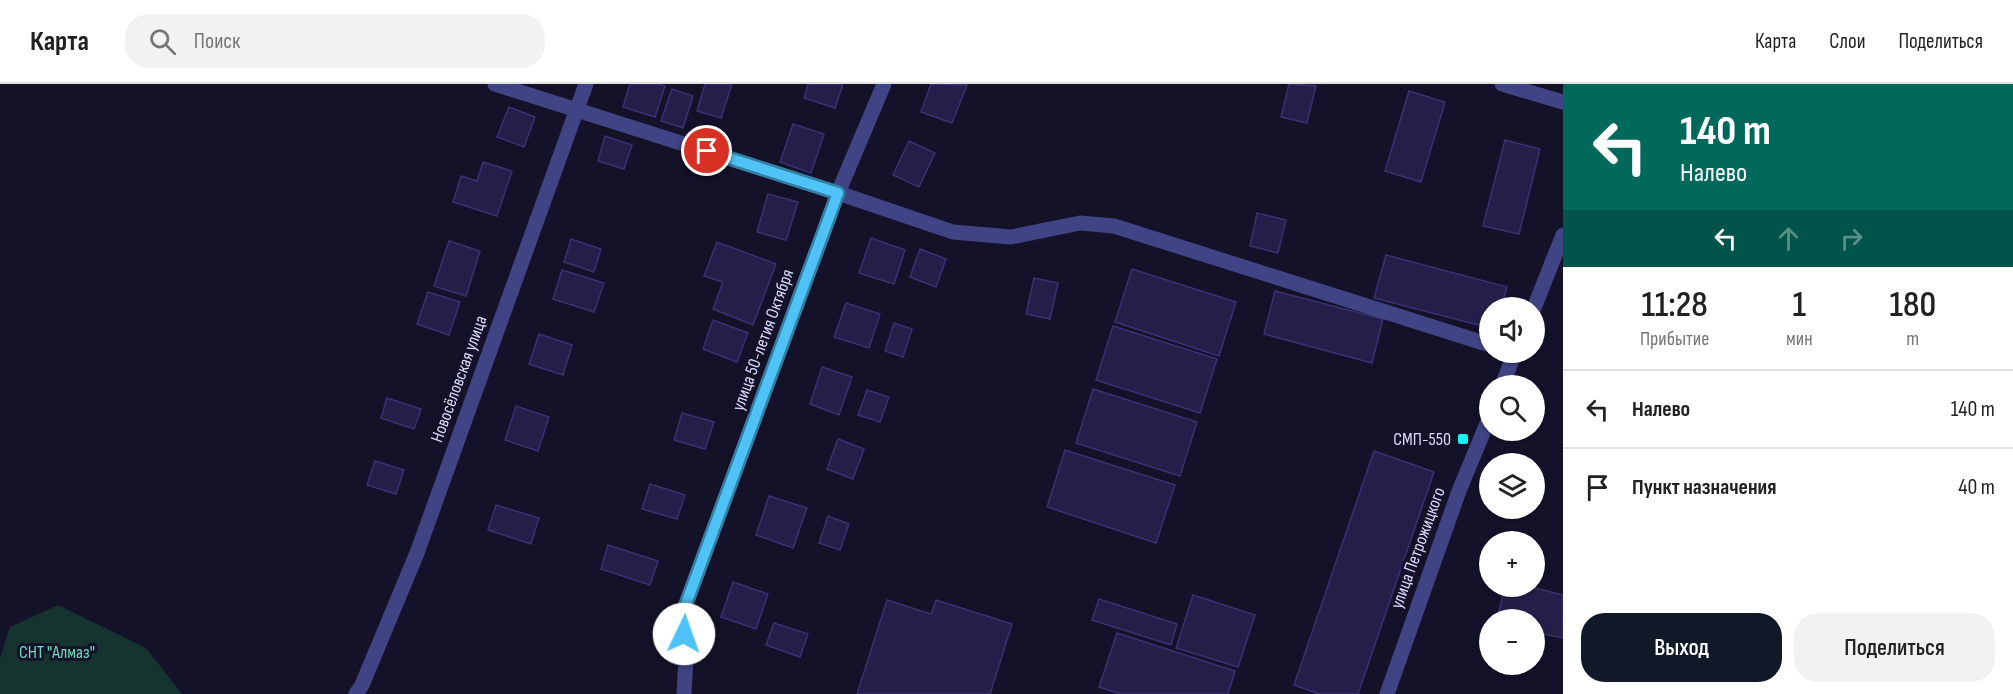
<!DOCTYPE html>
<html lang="ru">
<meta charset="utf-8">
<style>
:root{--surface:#fff;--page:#f2f2f2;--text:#222;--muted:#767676;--line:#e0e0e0;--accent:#111827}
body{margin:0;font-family:"Sofia Sans Condensed",sans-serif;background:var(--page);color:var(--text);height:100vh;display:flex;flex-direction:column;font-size:22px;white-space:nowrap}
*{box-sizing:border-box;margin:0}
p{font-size:20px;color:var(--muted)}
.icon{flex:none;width:33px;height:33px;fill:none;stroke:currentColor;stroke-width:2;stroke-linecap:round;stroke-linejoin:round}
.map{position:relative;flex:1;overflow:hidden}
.sheet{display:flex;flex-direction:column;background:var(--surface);width:450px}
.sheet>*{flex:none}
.hud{background:#00695c;color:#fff;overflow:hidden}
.controls{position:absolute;left:1479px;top:213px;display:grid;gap:12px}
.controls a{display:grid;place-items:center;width:66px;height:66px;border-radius:50%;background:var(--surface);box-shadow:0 2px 4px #0004;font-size:30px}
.pin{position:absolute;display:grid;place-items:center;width:51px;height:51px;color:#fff;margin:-26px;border:3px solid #fff;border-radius:50%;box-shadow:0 2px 6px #0007}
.me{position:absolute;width:66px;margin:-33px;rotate:3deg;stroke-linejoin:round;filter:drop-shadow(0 0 4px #0008)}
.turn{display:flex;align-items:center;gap:21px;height:126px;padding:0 18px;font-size:27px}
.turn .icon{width:78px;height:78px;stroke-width:2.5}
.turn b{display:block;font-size:42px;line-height:51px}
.lanes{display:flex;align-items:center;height:57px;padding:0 18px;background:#0003;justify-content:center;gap:30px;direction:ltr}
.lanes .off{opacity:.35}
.eta{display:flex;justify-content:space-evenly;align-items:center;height:102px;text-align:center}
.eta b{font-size:36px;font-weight:600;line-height:42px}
.cta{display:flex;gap:12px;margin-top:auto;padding:12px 18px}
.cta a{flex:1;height:69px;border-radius:24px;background:var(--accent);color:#fff;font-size:24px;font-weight:600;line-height:69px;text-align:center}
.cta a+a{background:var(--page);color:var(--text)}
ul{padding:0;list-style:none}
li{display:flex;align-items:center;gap:18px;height:78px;padding:0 18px;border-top:2px solid var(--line)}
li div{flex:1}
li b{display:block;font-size:22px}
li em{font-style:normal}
header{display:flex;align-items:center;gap:36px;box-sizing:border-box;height:84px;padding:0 30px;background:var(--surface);border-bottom:2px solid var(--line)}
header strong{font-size:28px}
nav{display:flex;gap:33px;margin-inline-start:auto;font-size:21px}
.search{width:420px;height:54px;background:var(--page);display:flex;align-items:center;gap:15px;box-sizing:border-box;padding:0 21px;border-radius:24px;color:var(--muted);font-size:22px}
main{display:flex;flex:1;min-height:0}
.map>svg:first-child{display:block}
</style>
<header>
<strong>Карта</strong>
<div class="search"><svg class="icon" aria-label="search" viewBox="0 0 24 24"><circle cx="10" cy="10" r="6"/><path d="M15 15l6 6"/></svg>Поиск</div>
<nav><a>Карта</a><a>Слои</a><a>Поделиться</a></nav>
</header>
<main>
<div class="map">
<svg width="1563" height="610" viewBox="0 0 1563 610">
<rect width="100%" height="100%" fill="#131229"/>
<path fill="#15332f" d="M58,521L146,564L182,610H0V574L10,543Z"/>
<g fill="#231f49" stroke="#383274" stroke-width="1.5">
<path d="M630,0H658L665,2L655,33L623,23Z"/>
<path d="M705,0H732L721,34L697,27Z"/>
<path d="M808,0H843L835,24L804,14Z"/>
<path d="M931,0L967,1L952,39L921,28Z"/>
<path d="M1289,0L1316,2L1307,39L1281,33Z"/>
<path d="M672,5L693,12L683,44L661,37Z"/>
<path d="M1409,7L1445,18L1421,98L1385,87Z"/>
<path d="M509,23L535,33L524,63L497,53Z"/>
<path d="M793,40L824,50L811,89L780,78Z"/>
<path d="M605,52L632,61L624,85L598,77Z"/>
<path d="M1505,56L1540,65L1519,150L1483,142Z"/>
<path d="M909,57L935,69L919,103L893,91Z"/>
<path d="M483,78L512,87L497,132L453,118L461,92L477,97Z"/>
<path d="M768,110L798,118L786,156L757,148Z"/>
<path d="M1257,129L1286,136L1278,169L1250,162Z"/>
<path d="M871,154L905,166L894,200L859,189Z"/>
<path d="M571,155L601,165L594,188L564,178Z"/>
<path d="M449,157L480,167L466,212L434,202Z"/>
<path d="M717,158L776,180L753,241L713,225L723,198L704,192Z"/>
<path d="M920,165L946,175L936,203L910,193Z"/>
<path d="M1386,171L1507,203L1501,224H1490V244L1374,214Z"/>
<path d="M1132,185L1236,218L1219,272L1115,238Z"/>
<path d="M562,186L604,199L594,228L553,215Z"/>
<path d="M1034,194L1058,199L1050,235L1026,230Z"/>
<path d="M1275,207L1383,235L1372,279L1264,250Z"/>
<path d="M428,208L460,218L449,251L417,240Z"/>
<path d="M846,219L880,230L869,264L834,253Z"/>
<path d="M713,236L748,249L737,278L703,265Z"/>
<path d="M894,239L912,245L903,273L885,267Z"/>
<path d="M1113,242L1217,275L1200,329L1096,296Z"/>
<path d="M539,250L572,261L563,291L529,280Z"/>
<path d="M822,283L852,293L839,331L810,320Z"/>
<path d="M1093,305L1197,338L1180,392L1076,359Z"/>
<path d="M867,306L889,313L880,338L858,331Z"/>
<path d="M387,314L421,325L414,345L381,334Z"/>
<path d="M516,322L549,333L538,367L505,356Z"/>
<path d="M682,329L714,338L705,365L674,356Z"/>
<path d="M838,355L864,365L853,395L827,385Z"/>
<path d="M1065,366L1175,401L1156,459L1047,423Z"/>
<path d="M1374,367L1434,388L1358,610H1319L1294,601Z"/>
<path d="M375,377L404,386L396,410L367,401Z"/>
<path d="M650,400L685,411L677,435L642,425Z"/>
<path d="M769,412L807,424L793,464L756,451Z"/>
<path d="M496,421L539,434L531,460L488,446Z"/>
<path d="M828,432L849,440L840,466L819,459Z"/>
<path d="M608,461L658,477L650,501L601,485Z"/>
<path d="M733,498L768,510L756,545L721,533Z"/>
<path d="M1505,502H1527L1563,511V554L1534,548V536H1497Z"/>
<path d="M1193,511L1255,531L1238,583L1176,564Z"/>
<path d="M1099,515L1177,540L1171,561L1092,536Z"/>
<path d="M887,516L931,530L936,516L1012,540L990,610H857Z"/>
<path d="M774,539L808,550L800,573L766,561Z"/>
<path d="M1117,549L1235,587L1228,610H1121L1099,603Z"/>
</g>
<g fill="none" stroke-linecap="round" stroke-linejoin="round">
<g stroke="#404485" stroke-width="15">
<path d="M495,0L838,109L953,148L1011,153L1080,139L1114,142L1490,261"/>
<path d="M1502,0L1563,18"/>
<path d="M1534,224L1563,151"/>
<path d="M1502,302L1515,268"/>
<path d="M356,610L362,601L417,469L586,0"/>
<path d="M684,610L686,573L683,528L838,109L884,0"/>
<path d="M1387,610L1459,407L1490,332"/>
</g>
</g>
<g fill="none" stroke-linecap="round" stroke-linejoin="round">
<g stroke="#337fa1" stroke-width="15">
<path id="route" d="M684,550L683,528L838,109L707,67"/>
</g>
<use href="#route" stroke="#4fc3f7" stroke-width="10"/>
</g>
<rect fill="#12f3f2" stroke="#131229" stroke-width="2" x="1457" y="349" width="12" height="12" rx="3"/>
<g text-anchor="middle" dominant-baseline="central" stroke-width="6" stroke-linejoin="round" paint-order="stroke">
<g font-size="18" fill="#dcdcfd" stroke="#131229">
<text transform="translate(763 256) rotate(-70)">улица 50-летия Октября</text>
<text transform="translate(459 295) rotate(-70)">Новосёловская улица</text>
<text transform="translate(1418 464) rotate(-70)">улица Петрожицкого</text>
</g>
<g font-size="18" fill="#dcdcfd" stroke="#131229" text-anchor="end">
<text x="1451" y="355">СМП-550</text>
</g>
<g font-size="18" fill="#6adbb3" stroke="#131229">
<text x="57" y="568">СНТ "Алмаз"</text>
</g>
</g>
</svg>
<div class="controls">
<a><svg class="icon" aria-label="sound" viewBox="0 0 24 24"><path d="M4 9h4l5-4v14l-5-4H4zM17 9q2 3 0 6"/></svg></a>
<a><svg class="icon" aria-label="search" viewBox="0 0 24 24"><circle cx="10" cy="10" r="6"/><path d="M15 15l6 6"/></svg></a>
<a><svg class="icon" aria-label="layers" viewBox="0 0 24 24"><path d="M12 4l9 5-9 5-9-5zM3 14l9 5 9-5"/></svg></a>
<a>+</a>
<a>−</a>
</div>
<div class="pin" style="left:707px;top:67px;background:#d93025"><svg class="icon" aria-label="arrive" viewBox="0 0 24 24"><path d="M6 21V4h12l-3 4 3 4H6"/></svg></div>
<svg class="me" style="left:684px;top:550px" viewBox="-20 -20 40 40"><circle r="19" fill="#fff"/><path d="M0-13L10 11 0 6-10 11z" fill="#4fc3f7"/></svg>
</div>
<section class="sheet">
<div class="hud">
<div class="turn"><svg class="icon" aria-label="left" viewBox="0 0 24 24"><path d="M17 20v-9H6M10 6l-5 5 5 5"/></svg><div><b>140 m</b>Налево</div></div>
<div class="lanes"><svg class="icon" aria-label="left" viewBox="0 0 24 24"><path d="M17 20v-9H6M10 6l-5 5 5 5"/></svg><svg class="icon off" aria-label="ahead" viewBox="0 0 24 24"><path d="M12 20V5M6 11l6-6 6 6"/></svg><svg class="icon off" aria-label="right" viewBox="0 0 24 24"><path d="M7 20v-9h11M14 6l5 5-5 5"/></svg></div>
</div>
<div class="eta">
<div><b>11:28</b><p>Прибытие</p></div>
<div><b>1</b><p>мин</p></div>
<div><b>180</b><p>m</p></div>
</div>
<ul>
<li><svg class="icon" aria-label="left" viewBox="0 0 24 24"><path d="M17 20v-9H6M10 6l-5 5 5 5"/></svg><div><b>Налево</b></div><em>140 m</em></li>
<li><svg class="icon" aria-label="arrive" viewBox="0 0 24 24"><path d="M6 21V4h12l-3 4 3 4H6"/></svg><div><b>Пункт назначения</b></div><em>40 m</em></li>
</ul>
<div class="cta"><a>Выход</a><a>Поделиться</a></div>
</section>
</main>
